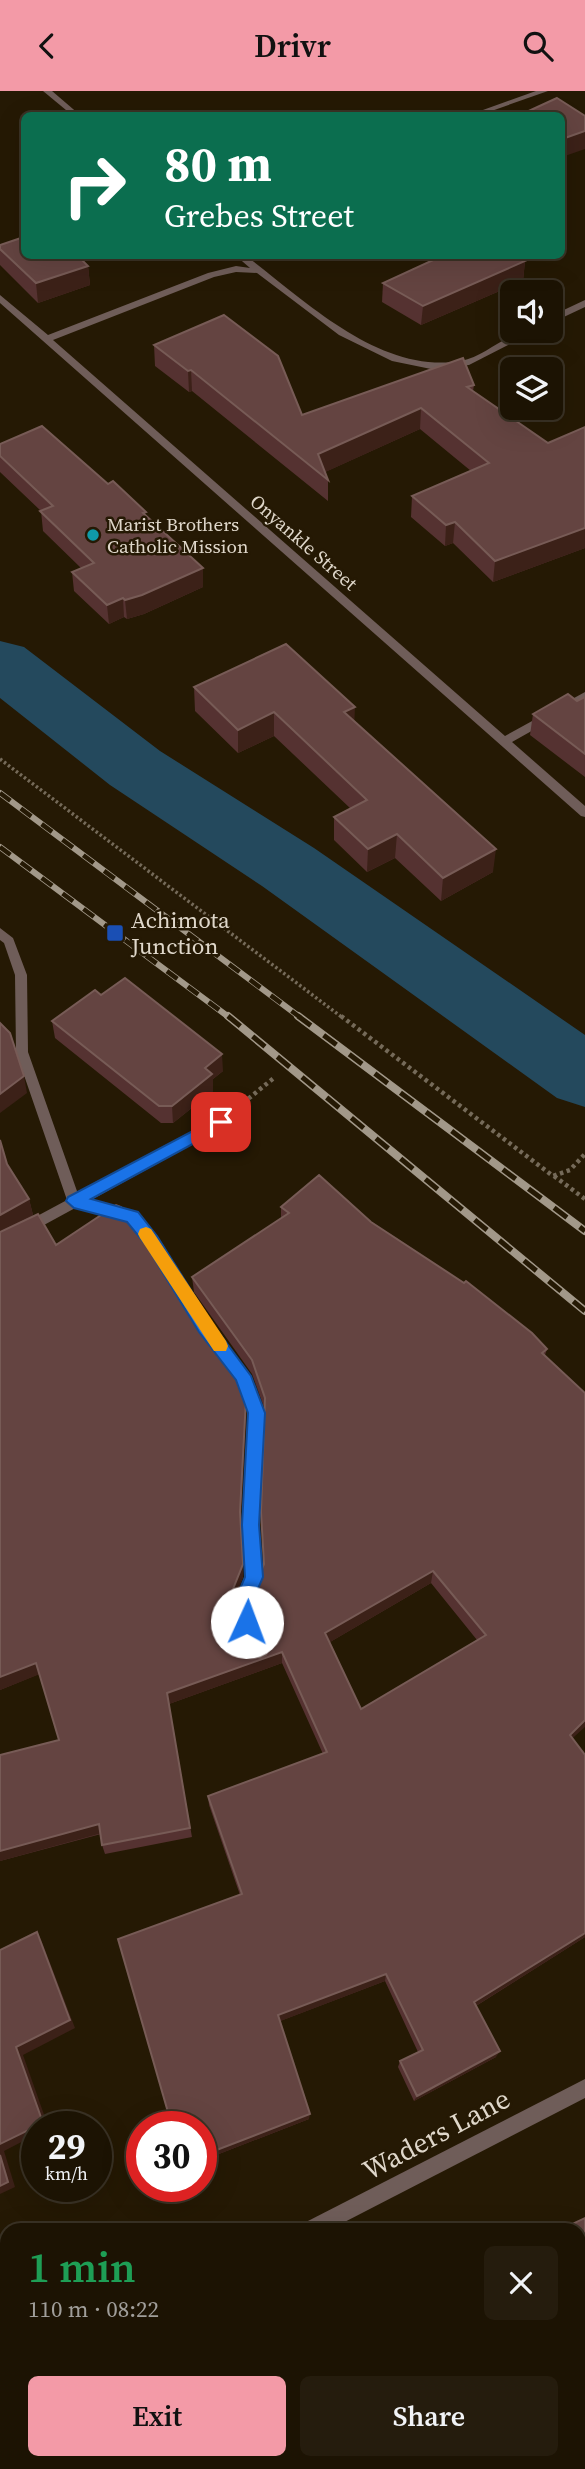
<!DOCTYPE html>
<meta charset="utf-8">
<style>
:root{--surface:#1c1303;--page:#251c0d;--text:#f1f3f6;--muted:#a09e9a;--line:#3a3225;--accent:#f39aa7}
body{margin:0;font-family:"Source Serif 4",serif;background:var(--page);color:var(--text);height:100vh;display:flex;flex-direction:column;font-size:26px;white-space:nowrap}
*{box-sizing:border-box;margin:0}
p{font-size:23px;color:var(--muted)}
.icon{flex:none;width:38px;height:38px;fill:none;stroke:currentColor;stroke-width:2;stroke-linecap:round;stroke-linejoin:round}
.map{position:relative;flex:1;overflow:hidden}
.drawer{position:absolute;left:0px;top:2132px;width:586px;height:247px;display:flex;flex-direction:column;background:var(--surface);border-radius:21px 21px 0 0;box-shadow:0 7px 28px #0002,0 0 0 2px var(--line)}
.drawer>*{flex:none}
.hud{position:absolute;left:21px;top:21px;width:544px;height:147px;border-radius:10px;box-shadow:0 7px 28px #0002,0 0 0 2px var(--line);background:#0b6e4f;color:#fff;overflow:hidden}
.fabs{position:absolute;left:500px;top:189px;display:grid;gap:14px}
.fabs a{display:grid;place-items:center;width:63px;height:63px;border-radius:10px;background:var(--surface);box-shadow:0 7px 28px #0002,0 0 0 2px var(--line);font-size:35px}
.speed{position:absolute;left:21px;top:2020px;display:flex;gap:14px;font-size:35px;font-weight:700;text-align:center}
.speed>*{display:grid;place-content:center;width:91px;height:91px;border-radius:50%;background:var(--surface);box-shadow:0 7px 28px #0002,0 0 0 2px var(--line);line-height:1}
.speed small{font-size:18px;font-weight:400}
.speed .limit{border:10px solid #d22;background:#fff;color:#111}
.pin{position:absolute;display:grid;place-items:center;width:60px;height:60px;color:#fff;margin:-30px;border-radius:14px;box-shadow:0 4px 10px #0006}
.me{position:absolute;width:77px;margin:-38px;rotate:2deg;stroke-linejoin:round;filter:drop-shadow(0 0 5px #0008)}
.turn{display:flex;align-items:center;gap:24px;height:147px;padding:0 28px;font-size:32px}
.turn .icon{width:91px;height:91px;stroke-width:2.5}
.turn b{display:block;font-size:49px;line-height:60px}
.round{display:grid;place-items:center;flex:none;width:74px;height:74px;border-radius:10px;background:var(--page)}
.head{display:flex;align-items:center;justify-content:space-between;height:119px;padding:0 28px}
h1{font-size:42px;font-weight:600;line-height:52px;color:#1e9e55}
.action{display:flex;gap:14px;margin-top:auto;padding:14px 28px}
.action a{flex:1;height:80px;border-radius:10px;background:var(--accent);color:#111;font-size:28px;font-weight:600;line-height:80px;text-align:center}
.action a+a{background:var(--page);color:var(--text)}
header{display:flex;justify-content:space-between;align-items:center;height:91px;padding:0 28px;background:var(--accent);color:#111;font-size:32px;font-weight:600}
.map>svg:first-child{display:block}
</style>
<header><svg class="icon" aria-label="back" viewBox="0 0 24 24"><path d="M15 5l-7 7 7 7"/></svg>Drivr<svg class="icon" aria-label="search" viewBox="0 0 24 24"><circle cx="10" cy="10" r="6"/><path d="M15 15l6 6"/></svg></header>
<div class="map">
<svg width="585" height="2378" viewBox="0 0 585 2378">
<rect width="100%" height="100%" fill="#251904"/>
<g fill="none" stroke-linecap="round" stroke-linejoin="round">
<path fill="#24495d" fill-rule="evenodd" d="M0,550L24,556L160,660L314,757L585,944V1016L557,1007L262,795L110,694L0,607Z"/>
<path stroke="#756a59" stroke-width="3.5" stroke-dasharray="2.5 2.5" stroke-linecap="butt" d="M0,668L343,927"/>
<g stroke="#756a59" stroke-width="4.5" stroke-dasharray="3.5 3.5" stroke-linecap="butt">
<path d="M341,925L553,1085L570,1079L585,1063"/>
<path d="M243,1012L275,986"/>
<path d="M554,1085L585,1108"/>
</g>
<g fill="#6f5d59" fill-rule="evenodd">
<path d="M43,0H52L80,24H72Z"/>
<path d="M536,0H548L480,24H469Z"/>
<path d="M235,164H245C306,210 379,283 461,270C487,265 508,239 535,240L469,274L431,278L392,270L339,244L257,182L236,181L214,186L53,249L505,645L585,601V610L512,651L585,715V726L581,725L0,212V204L48,244L208,182L236,175L250,177Z"/>
<path d="M585,209V216L551,232V225Z"/>
<path d="M0,837L13,847L27,884L28,961L78,1103L216,1027H226L228,1031L226,1035L91,1109L137,1122L156,1145L210,1232L250,1285L263,1322L259,1434L262,1486L250,1514L267,1568L265,1573L259,1576L253,1573L251,1568L234,1514L246,1486L243,1434L249,1322L237,1288L200,1240L146,1153L128,1130L77,1116L0,1158V1145L67,1109L16,961L15,884L4,852L0,849Z"/>
<path d="M585,1988V2007L331,2138H304L306,2131Z"/>
<path d="M7,2288V2309L0,2312V2291Z"/>
</g>
<g stroke="#a29889" stroke-width="6">
<g id="rail-far1">
<path d="M0,702L301,927"/>
<path d="M0,756L230,927"/>
</g>
</g>
<g stroke="#a29889" stroke-width="8">
<g id="rail">
<path d="M228,925L585,1220"/>
<path d="M298,925L585,1140"/>
</g>
</g>
<use href="#rail-far1" stroke="#251904" stroke-width="4.5" stroke-dasharray="13" stroke-linecap="butt"/>
<use href="#rail" stroke="#251904" stroke-width="5" stroke-dasharray="16" stroke-linecap="butt"/>
</g>
<g fill="#553231" fill-rule="evenodd">
<path d="M0,154L88,175L90,194L38,212L0,174Z"/>
<path d="M525,170L523,190L421,234L382,211L383,192Z"/>
<path d="M154,254L302,324L474,294L473,300L548,352L585,336V457L493,491L453,452L445,455L411,426L412,405L471,380L420,338L325,381L328,389V410L192,300L189,301L155,275Z"/>
<path d="M0,353L108,393L146,425L203,496L144,523L127,528L124,526L109,533L74,500L72,481L81,477L43,440L41,420L0,381Z"/>
<path d="M194,596L354,631L493,781L441,810L395,767L367,781L334,749V726L351,718L274,645L238,662L195,620Z"/>
<path d="M585,606V686L530,644L533,623L577,610Z"/>
<path d="M101,904L223,980L213,988V1000L173,1032H161L55,947L52,930Z"/>
<path d="M0,1049L7,1073L29,1108L33,1124L17,1133L56,1154L246,1308V1322L240,1434L243,1486L233,1511L251,1564L260,1567L266,1564L267,1561L253,1514L252,1502L264,1474L265,1319L252,1283L194,1201L192,1186L281,1128V1116L371,1131L547,1258L545,1264L572,1647L585,1846L476,1915L496,1966L414,2010L398,1976L400,1970L418,1961L385,1890L280,1930L309,2028L201,2070V2035L240,1804L209,1714L208,1705L323,1663L282,1572L169,1613L192,1746L105,1763L102,1754L101,1743L0,1770V1664L59,1649L39,1583L0,1599ZM431,1492L477,1549L361,1618L330,1551Z"/>
<path d="M585,2127V2307L579,2294V2138H563Z"/>
</g>
<g fill="#3c2118">
<path d="M585,40V58L562,66V48Z"/>
<path d="M525,170L523,190L421,234L423,215Z"/>
<path d="M88,175L90,194L38,212L36,192Z"/>
<path d="M191,279L192,300L189,301L188,280Z"/>
<path d="M421,317L420,338L321,383L318,363Z"/>
<path d="M455,431L453,452L445,455L446,434Z"/>
<path d="M585,437V457L493,491L495,470Z"/>
<path d="M203,477V496L144,523L127,528L125,509Z"/>
<path d="M123,507L124,526L109,533L107,514Z"/>
<path d="M355,616L354,640L344,621Z"/>
<path d="M274,621V645L238,662V639Z"/>
<path d="M397,743L395,767L367,781L368,758Z"/>
<path d="M496,758L493,781L441,810L443,787Z"/>
<path d="M222,963L223,980L213,988V1000L173,1032L172,1015L205,977Z"/>
<path d="M24,985L27,1002L0,1022V1003Z"/>
<path d="M29,1108L33,1124L0,1142V1124Z"/>
<path d="M246,1308V1322L240,1434V1421Z"/>
<path d="M243,1473V1486L231,1515V1503Z"/>
<path d="M433,1480L431,1492L325,1554V1542Z"/>
<path d="M282,1561V1572L169,1613L192,1746L167,1602Z"/>
<path d="M36,1572L40,1583L0,1599V1586Z"/>
<path d="M585,1629V1636L565,1654L570,1644Z"/>
<path d="M99,1733L102,1742L0,1770V1760Z"/>
<path d="M37,1841L42,1851L75,1937L23,1964L48,2035H37V2043L4,2060L15,2096L0,2103V2053Z"/>
<path d="M585,1842V1846L471,1918L474,1911Z"/>
<path d="M386,1883L385,1890L278,1931V1924Z"/>
<path d="M500,1960L496,1966L414,2010L417,2005Z"/>
<path d="M310,2023L309,2028L201,2070V2065Z"/>
</g>
<g fill="#644441" stroke="#775b56" stroke-width="2" fill-rule="evenodd">
<path d="M557,7L585,25V40L562,48V24H520Z"/>
<path d="M24,146V164H77L88,175L36,192L0,158V154Z"/>
<path d="M444,164H514L525,170L423,215L383,192Z"/>
<path d="M224,224L278,265L302,324L463,267L474,294L467,296L548,352L585,336V437L495,470L455,431L446,434L412,405L489,372L421,317L318,363L328,389L191,279L188,280L154,254Z"/>
<path d="M42,335L108,393L113,390L146,421L143,422L203,477L142,504L125,509L123,507L107,514L72,481L94,472L40,420L53,415L0,365V353Z"/>
<path d="M286,553L355,616L344,621L496,758L443,787L397,743L368,758L334,726L367,709L274,621L238,639L194,596Z"/>
<path d="M568,603L577,610L585,606V663L533,623Z"/>
<path d="M125,887L222,963L205,977L212,983L172,1015H159L52,930L95,899L101,904Z"/>
<path d="M0,932L10,942L24,985L0,1003Z"/>
<path d="M0,1049L7,1073L29,1108L0,1124Z"/>
<path d="M319,1084L371,1131L464,1192L466,1190L532,1242L547,1258L542,1262L585,1302V1629L570,1644L585,1664V1842L474,1911L500,1960L417,2005L400,1970L423,1959L386,1883L278,1924L310,2023L201,2065V2035H172L118,1848L242,1803L208,1705L327,1661L282,1561L167,1602L190,1737L102,1754L99,1733L0,1760V1664L59,1649L36,1572L0,1586V1141L38,1123L56,1154L116,1114L121,1116L197,1227L234,1275L246,1308L240,1421L243,1473L231,1503L251,1564L260,1567L266,1564L269,1558L252,1502L264,1473L261,1421L265,1307L252,1269L192,1186L289,1122L281,1116ZM433,1480L486,1544L361,1618L325,1542Z"/>
<path d="M37,1841L70,1929L16,1956L43,2032L0,2053V1859Z"/>
<path d="M0,2064L8,2091L0,2095Z"/>
<path d="M585,2127V2294L579,2281V2169L582,2168L579,2162V2138H569L568,2135Z"/>
<path d="M233,2371H419L421,2378H235Z"/>
</g>
<path fill="#1a73e8" stroke="#114b97" stroke-width="2" d="M221,1025L226,1026L228,1031L226,1035L91,1108L138,1121L157,1145L211,1231L251,1285L265,1322L259,1434L263,1486L251,1514L256,1531L254,1537L247,1540L241,1537L233,1514L245,1486L242,1434L248,1322L236,1289L199,1241L146,1154L127,1131L74,1117L66,1110L68,1106Z"/>
<path fill="#f59e0b" d="M146,1136L151,1138L226,1250L228,1255L226,1260H214L140,1147L138,1143L140,1138Z"/>
<circle fill="#0f9aa8" stroke="#251904" stroke-width="2.5" cx="93" cy="444" r="7"/>
<rect fill="#1a4fb4" stroke="#251904" stroke-width="2.5" x="106" y="833" width="18" height="18" rx="3.5"/>
<g text-anchor="middle" dominant-baseline="central" stroke-width="5" stroke-linejoin="round" paint-order="stroke">
<g font-size="19" fill="#dfd7ca" stroke="#251904" text-anchor="start">
<text x="107" y="433">Marist Brothers<tspan x="107" dy="22">Catholic Mission</tspan></text>
</g>
<g font-size="19" fill="#dfd7ca" stroke="#251904">
<text transform="translate(304 451) rotate(41)">Onyankle Street</text>
</g>
<g font-size="23" fill="#dfd7ca" stroke="#251904" text-anchor="start">
<text x="131" y="829">Achimota<tspan x="131" dy="26">Junction</tspan></text>
</g>
<g font-size="28" fill="#dfd7ca" stroke="#251904">
<text transform="translate(436 2043) rotate(-28)">Waders Lane</text>
</g>
</g>
</svg>
<div class="fabs">
<a><svg class="icon" aria-label="sound" viewBox="0 0 24 24"><path d="M4 9h4l5-4v14l-5-4H4zM17 9q2 3 0 6"/></svg></a>
<a><svg class="icon" aria-label="layers" viewBox="0 0 24 24"><path d="M12 4l9 5-9 5-9-5zM3 14l9 5 9-5"/></svg></a>
</div>
<div class="speed"><div>29<small>km/h</small></div><div class="limit">30</div></div>
<div class="pin" style="left:221px;top:1031px;background:#d93025"><svg class="icon" aria-label="arrive" viewBox="0 0 24 24"><path d="M6 21V4h12l-3 4 3 4H6"/></svg></div>
<svg class="me" style="left:247px;top:1531px" viewBox="-20 -20 40 40"><circle r="19" fill="#fff"/><path d="M0-13L10 11 0 6-10 11z" fill="#1a73e8"/></svg>
<div class="hud">
<div class="turn"><svg class="icon" aria-label="right" viewBox="0 0 24 24"><path d="M7 20v-9h11M14 6l5 5-5 5"/></svg><div><b>80 m</b>Grebes Street</div></div>
</div>
<section class="drawer">
<div class="head"><div><h1>1 min</h1><p>110 m · 08:22</p></div><a class="round"><svg class="icon" aria-label="close" viewBox="0 0 24 24"><path d="M6 6l12 12M18 6L6 18"/></svg></a></div>
<div class="action"><a>Exit</a><a>Share</a></div>
</section>
</div>
